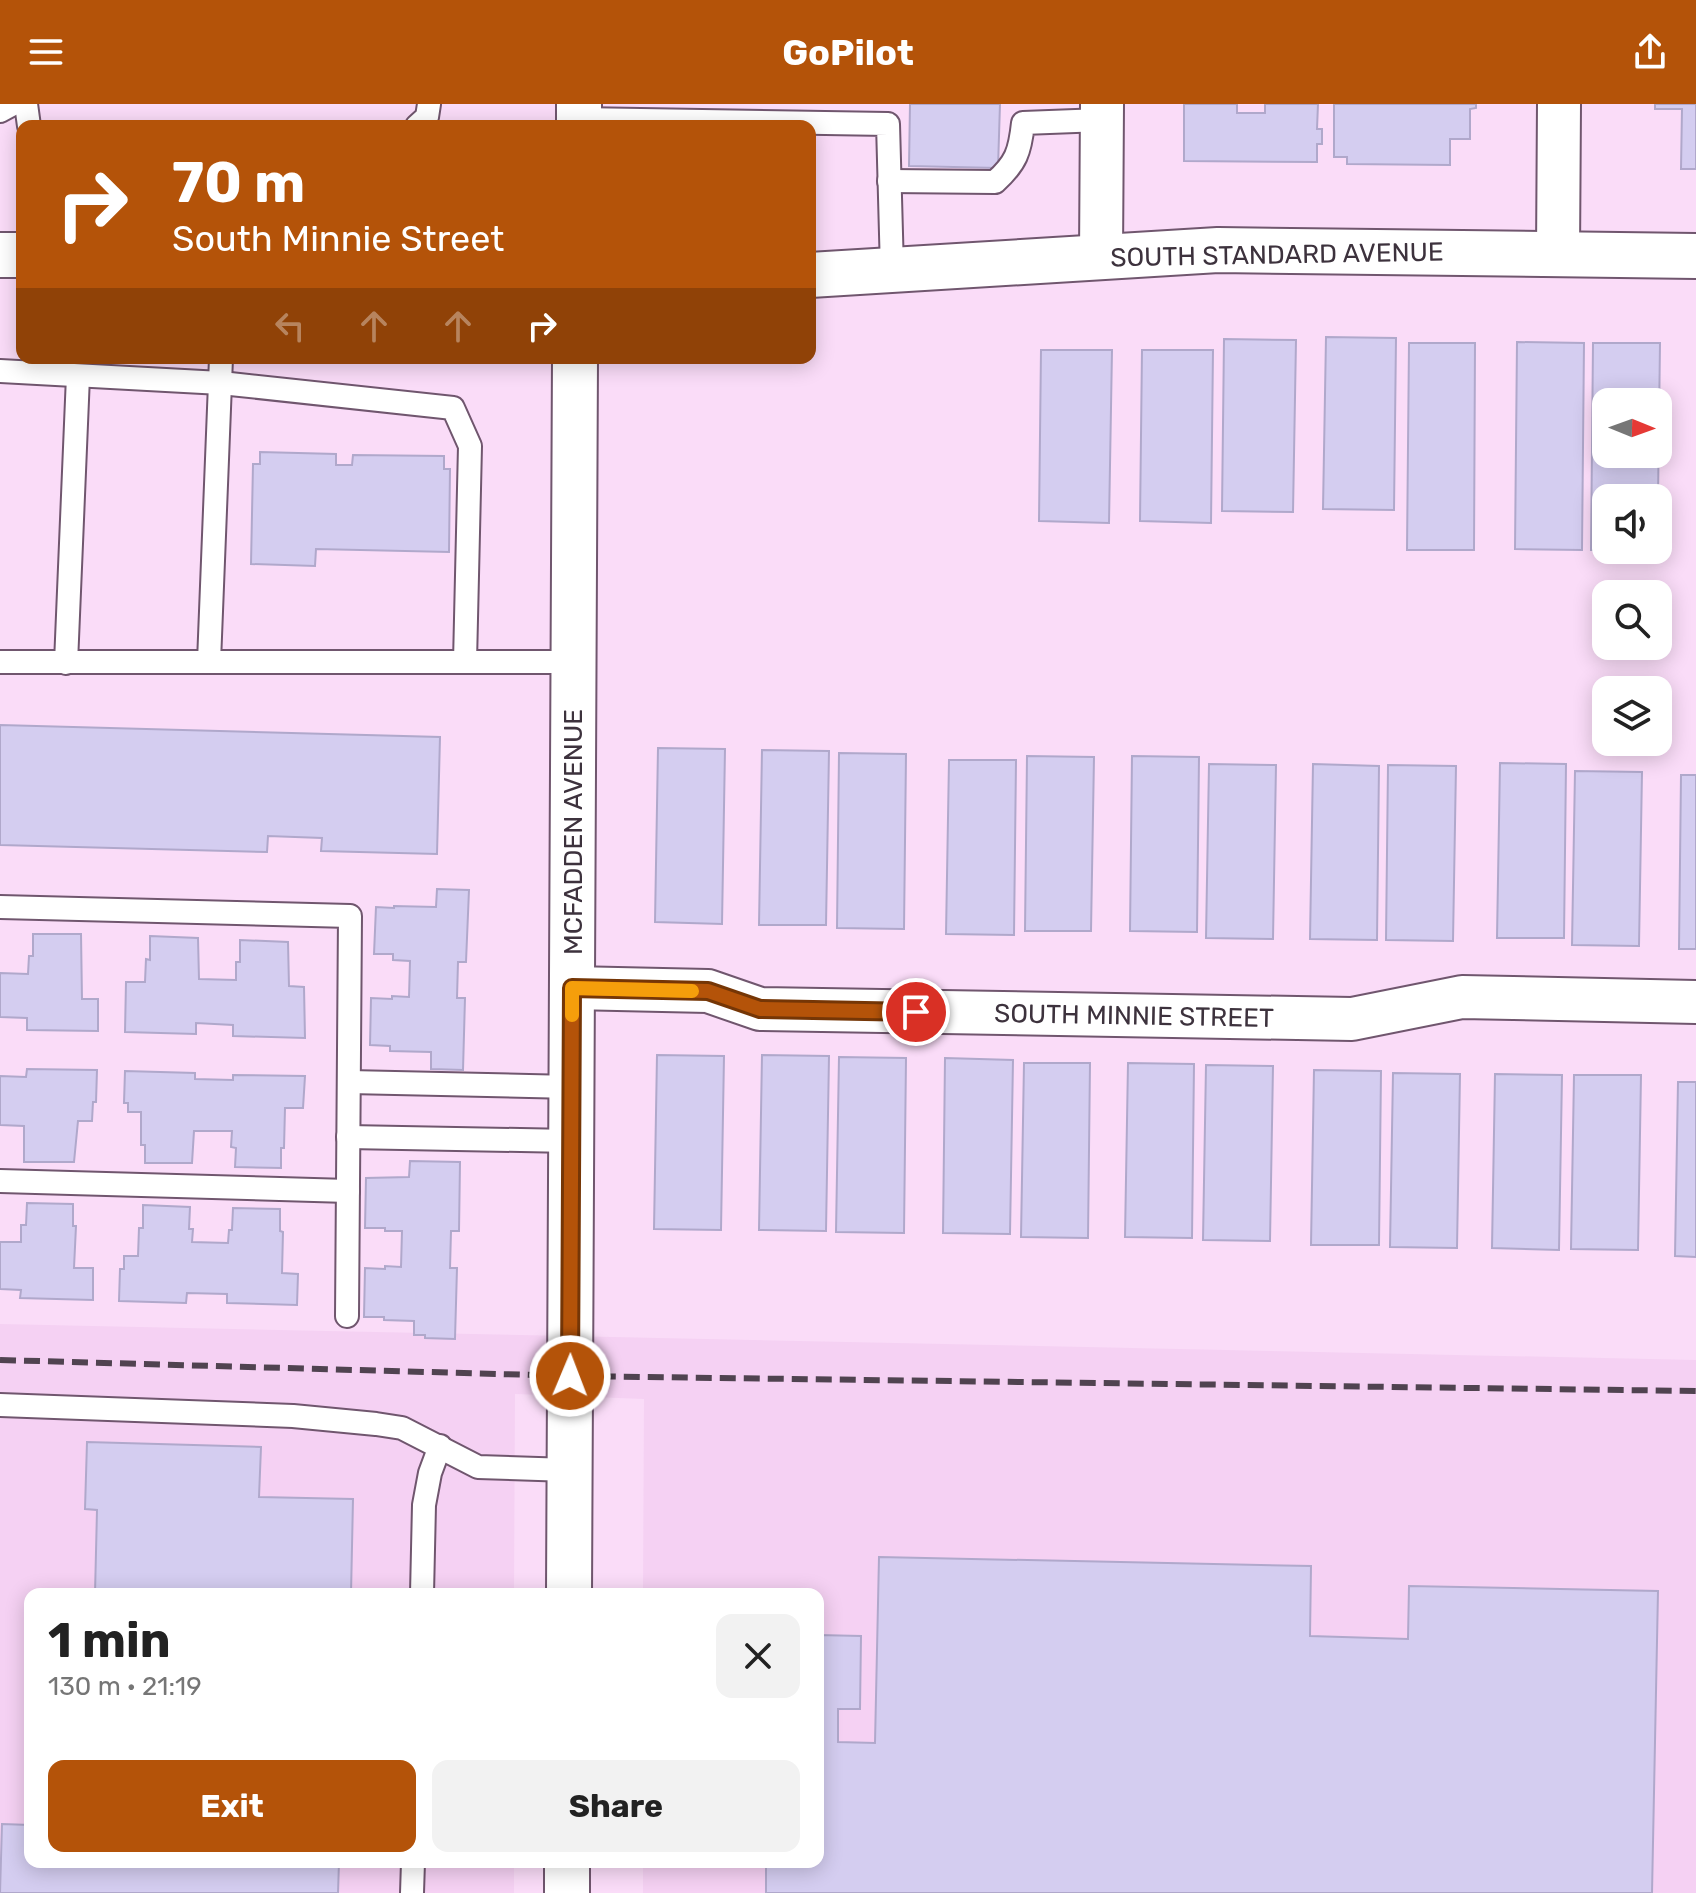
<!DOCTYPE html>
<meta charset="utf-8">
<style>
:root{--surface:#fff;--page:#f2f2f2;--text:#222;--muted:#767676;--accent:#b45309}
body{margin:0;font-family:Rubik,sans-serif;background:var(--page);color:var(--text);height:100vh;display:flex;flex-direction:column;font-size:30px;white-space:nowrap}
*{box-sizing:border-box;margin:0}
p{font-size:26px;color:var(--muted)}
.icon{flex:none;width:44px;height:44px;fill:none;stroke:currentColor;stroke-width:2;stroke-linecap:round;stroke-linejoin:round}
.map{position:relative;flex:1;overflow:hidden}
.drawer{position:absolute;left:24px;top:1484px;width:800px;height:280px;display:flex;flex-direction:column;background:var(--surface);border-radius:16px;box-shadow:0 4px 20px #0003}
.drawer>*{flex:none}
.guide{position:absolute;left:16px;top:16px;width:800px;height:244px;border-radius:16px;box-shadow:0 4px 20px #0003;background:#b45309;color:#fff;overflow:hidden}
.needle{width:52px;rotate:91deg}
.fabs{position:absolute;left:1592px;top:284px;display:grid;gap:16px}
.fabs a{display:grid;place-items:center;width:80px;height:80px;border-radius:16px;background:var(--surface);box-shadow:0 4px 20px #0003;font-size:40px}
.pin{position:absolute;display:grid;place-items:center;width:68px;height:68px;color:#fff;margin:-34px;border:4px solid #fff;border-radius:50%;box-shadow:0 2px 8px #0007}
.me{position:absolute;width:88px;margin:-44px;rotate:1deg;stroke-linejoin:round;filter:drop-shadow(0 0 6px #0008)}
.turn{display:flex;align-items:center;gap:28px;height:168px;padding:0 24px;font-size:36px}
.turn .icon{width:104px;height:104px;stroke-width:2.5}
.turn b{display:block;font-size:56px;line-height:68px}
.lanes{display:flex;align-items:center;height:76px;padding:0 24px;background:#0003;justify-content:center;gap:40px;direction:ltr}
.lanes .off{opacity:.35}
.round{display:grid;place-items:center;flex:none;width:84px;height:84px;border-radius:16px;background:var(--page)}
.head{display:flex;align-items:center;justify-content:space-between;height:136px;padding:0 24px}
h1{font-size:48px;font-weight:700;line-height:60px}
.cta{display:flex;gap:16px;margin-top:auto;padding:16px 24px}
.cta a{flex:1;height:92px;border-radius:16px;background:var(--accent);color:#fff;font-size:32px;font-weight:700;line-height:92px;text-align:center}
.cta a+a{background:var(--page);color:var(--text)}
header{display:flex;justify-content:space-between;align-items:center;height:104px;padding:0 24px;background:var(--accent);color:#fff;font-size:36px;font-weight:700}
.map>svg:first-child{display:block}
</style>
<header><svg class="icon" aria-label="menu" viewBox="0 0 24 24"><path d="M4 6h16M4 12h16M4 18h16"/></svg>GoPilot<svg class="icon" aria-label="share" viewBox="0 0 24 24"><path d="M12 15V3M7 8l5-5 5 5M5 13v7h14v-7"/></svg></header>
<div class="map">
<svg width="1696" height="1789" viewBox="0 0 1696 1789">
<rect width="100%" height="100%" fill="#fadcf8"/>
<path fill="#f5d1f3" d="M0,1220L1696,1256V1789H643V1758H818V1490H643L644,1295L515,1290L514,1490H30V1758H514V1789H0Z"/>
<g fill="#d4cdf0" stroke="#b0a8cb" stroke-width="2" fill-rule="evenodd">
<path d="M910,0H1000L998,64L909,62Z"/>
<path d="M1184,0H1237V9H1265V0H1318L1317,25H1322V40H1317V58L1184,57Z"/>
<path d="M1334,0H1476V4L1470,5V35H1450V61L1347,60V53H1334Z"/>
<path d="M1655,0H1696V65H1681L1682,5H1655Z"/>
<path d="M1326,233L1396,234L1394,406L1323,405Z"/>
<path d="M1224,235L1296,236L1293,408L1222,407Z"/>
<path d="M1517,238L1584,239L1582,446L1515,445Z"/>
<path d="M1409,239H1475L1474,446H1407Z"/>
<path d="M1593,239H1660L1658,394H1606V446L1657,447L1591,446ZM1606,298H1658V350H1606Z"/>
<path d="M1041,246H1112L1109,419L1039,417Z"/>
<path d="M1142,246H1213L1211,419L1140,417Z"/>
<path d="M260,348L336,350V361H352L353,351L444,352V365H450L449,448L316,445L315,462L251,460L253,360H260Z"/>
<path d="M0,621L440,633L437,750L321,747L322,734L268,732L267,748L0,741Z"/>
<path d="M658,644L725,645L722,820L655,818Z"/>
<path d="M762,646L829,647L826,821H759Z"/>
<path d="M839,649L906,650L904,825L837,824Z"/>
<path d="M1027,652L1094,653L1091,827H1025Z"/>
<path d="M1132,652L1199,653L1197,828L1130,827Z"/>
<path d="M949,656H1016L1014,831L946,830Z"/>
<path d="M1500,659L1566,660L1564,834H1497Z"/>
<path d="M1209,660L1276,661L1273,835L1206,834Z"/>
<path d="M1313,660L1379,662L1377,836L1310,835Z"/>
<path d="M1388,661L1456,662L1453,837L1386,836Z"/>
<path d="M1575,667L1642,668L1639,842L1572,841Z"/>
<path d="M1681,671H1696V845H1679Z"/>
<path d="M437,785L469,786L466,858H458L457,894H465L463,966L431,965V948L390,947V942L370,941L371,894L392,895V892L409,893L410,857L393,856V850H374L376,803L394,804V802L436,803Z"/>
<path d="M33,830H81L82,895H98V927L27,926V914L0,913V869L28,870L29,852H33Z"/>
<path d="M150,832L198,834L199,875L236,876V858H240V836L288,838L289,882L304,883L305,934L233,932V921L196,919V930L125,928L126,878H145L146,855L150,856Z"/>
<path d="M657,951L724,952L721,1126L654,1125Z"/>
<path d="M762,951L829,952L826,1127L759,1126Z"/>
<path d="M839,953L906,954L904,1129L836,1128Z"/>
<path d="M945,954L1013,956L1010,1130L943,1129Z"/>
<path d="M1024,959H1090L1088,1134L1021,1133Z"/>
<path d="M1128,959L1194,960L1192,1134L1125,1133Z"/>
<path d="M1206,961L1273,962L1270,1137L1203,1136Z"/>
<path d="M27,965L97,966L96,998H93L92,1017H78L74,1058H24V1022L0,1021V972L26,973Z"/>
<path d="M1314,966L1381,967L1379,1141H1311Z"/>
<path d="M125,967L195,969V975L233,976V971L305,972L303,1004H285L284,1044H281V1064L235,1063L236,1044L231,1043L232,1027H194L192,1059H145V1041H141V1008H128V999H124Z"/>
<path d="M1393,969L1460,970L1457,1144L1390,1143Z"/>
<path d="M1495,970L1562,971L1559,1146L1492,1144Z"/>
<path d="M1574,971H1641L1638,1146L1571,1145Z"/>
<path d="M1678,978H1696V1153L1675,1152Z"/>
<path d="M410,1057L460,1058L459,1127H451L450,1164H457L455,1235L425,1234V1231H414V1217L384,1216V1213H364L365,1164L385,1165V1162L401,1163L402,1127H385V1124H365L366,1074L409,1073Z"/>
<path d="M27,1099L73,1100V1122H76L74,1164H93V1196L20,1194L21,1186L0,1185V1138H21V1121H26Z"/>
<path d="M143,1101L190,1103L189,1125H193L192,1138L228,1139L229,1126H232L233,1104L280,1105V1127L283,1128L282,1169L298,1170L297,1201L227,1199V1190L187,1189L186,1199L119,1197L120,1165H124V1152H138L139,1124H143Z"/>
<path d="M87,1338L261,1343L259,1393L353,1395L351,1490H95L97,1406L85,1405Z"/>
<path d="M879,1453L1311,1462L1310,1532L1408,1535L1409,1482L1658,1487L1652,1789H766V1758H818V1531L861,1532L860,1605H838V1638L875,1639Z"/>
<path d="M2,1720L30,1721V1758H339L338,1789H0Z"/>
</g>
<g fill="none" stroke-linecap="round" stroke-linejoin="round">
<g stroke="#70566e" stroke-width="26">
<g id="lane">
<path d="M26,0L29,22"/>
<path d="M0,7L13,0"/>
<path d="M579,15L888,20L892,166"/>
<path d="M417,22L427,13L429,0"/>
<path d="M889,77L995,78C1016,59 1020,48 1023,19L1102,16"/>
<path d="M0,267L221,279L453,304L470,342L465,558"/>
<path d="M0,558H574"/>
<path d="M209,558L221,254"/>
<path d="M66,559L78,272"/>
<path d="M0,803L350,812L347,1212"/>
<path d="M349,978L572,983"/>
<path d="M348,1033L571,1037"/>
<path d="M0,1077L348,1087"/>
<path d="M0,1301L293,1312L376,1320L402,1324L478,1363L569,1366"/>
<path d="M422,1490L424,1401L430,1369L440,1342"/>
<path d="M412,1789L413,1758"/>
</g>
</g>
<g stroke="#70566e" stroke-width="46">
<g id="street">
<path d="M1558,149L1559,0"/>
<path d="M1101,153L1102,0"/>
<path d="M572,884L708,887L760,905L1352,915L1462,893L1696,898"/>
</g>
</g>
<g stroke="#70566e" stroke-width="48">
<g id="secondary">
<path d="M579,22V0"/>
<path d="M0,151H22"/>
<path d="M810,171L1218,146L1696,152"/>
<path d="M569,1490L575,254"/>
<path d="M567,1789V1758"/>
</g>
</g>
<use href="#lane" stroke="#fff" stroke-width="22"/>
<use href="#street" stroke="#fff" stroke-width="42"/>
<use href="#secondary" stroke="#fff" stroke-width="44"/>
<path stroke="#504350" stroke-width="6" stroke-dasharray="16 8" stroke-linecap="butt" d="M0,1256L570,1272L1696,1287"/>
</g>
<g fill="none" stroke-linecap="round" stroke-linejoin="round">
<g stroke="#753606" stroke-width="20">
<path id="route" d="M570,1272L572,884L708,887L760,905L916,908"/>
</g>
<use href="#route" stroke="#b45309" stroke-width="14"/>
<path stroke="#f59e0b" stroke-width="14" d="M572,911V884L692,887"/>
</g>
<g text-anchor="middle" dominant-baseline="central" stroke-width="6" stroke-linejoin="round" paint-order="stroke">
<g font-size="26" fill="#3d323d" stroke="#fff">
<text transform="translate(1277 151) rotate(-1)">SOUTH STANDARD AVENUE</text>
<text transform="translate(573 728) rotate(-90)">MCFADDEN AVENUE</text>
<text transform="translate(1134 912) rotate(1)">SOUTH MINNIE STREET</text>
</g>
</g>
</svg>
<div class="fabs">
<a><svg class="needle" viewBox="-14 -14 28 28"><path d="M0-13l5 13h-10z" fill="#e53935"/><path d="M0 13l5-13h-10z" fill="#767676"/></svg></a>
<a><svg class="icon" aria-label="sound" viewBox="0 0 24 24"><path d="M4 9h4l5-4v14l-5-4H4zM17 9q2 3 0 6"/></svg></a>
<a><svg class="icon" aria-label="search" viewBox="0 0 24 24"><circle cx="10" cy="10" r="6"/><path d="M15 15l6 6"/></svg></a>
<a><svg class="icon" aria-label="layers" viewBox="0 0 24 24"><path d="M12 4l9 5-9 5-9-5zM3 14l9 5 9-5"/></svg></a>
</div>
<div class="pin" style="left:916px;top:908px;background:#d93025"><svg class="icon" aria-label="arrive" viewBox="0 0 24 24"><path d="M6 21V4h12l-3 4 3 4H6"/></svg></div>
<svg class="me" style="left:570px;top:1272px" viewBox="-20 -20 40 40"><circle r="17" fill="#b45309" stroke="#fff" stroke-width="3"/><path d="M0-11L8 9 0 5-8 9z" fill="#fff"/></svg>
<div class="guide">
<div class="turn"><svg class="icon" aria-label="right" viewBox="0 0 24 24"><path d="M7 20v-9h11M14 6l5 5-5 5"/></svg><div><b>70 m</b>South Minnie Street</div></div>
<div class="lanes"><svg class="icon off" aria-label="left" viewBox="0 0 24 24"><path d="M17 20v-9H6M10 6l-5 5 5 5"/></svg><svg class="icon off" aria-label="ahead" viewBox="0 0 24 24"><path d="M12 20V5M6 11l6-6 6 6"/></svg><svg class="icon off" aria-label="ahead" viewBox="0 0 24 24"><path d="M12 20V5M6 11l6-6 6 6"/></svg><svg class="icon" aria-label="right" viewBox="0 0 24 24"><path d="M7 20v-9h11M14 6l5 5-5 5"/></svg></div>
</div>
<section class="drawer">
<div class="head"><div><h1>1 min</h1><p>130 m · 21:19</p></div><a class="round"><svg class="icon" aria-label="close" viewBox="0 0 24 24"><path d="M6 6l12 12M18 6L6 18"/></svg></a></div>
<div class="cta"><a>Exit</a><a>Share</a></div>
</section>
</div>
